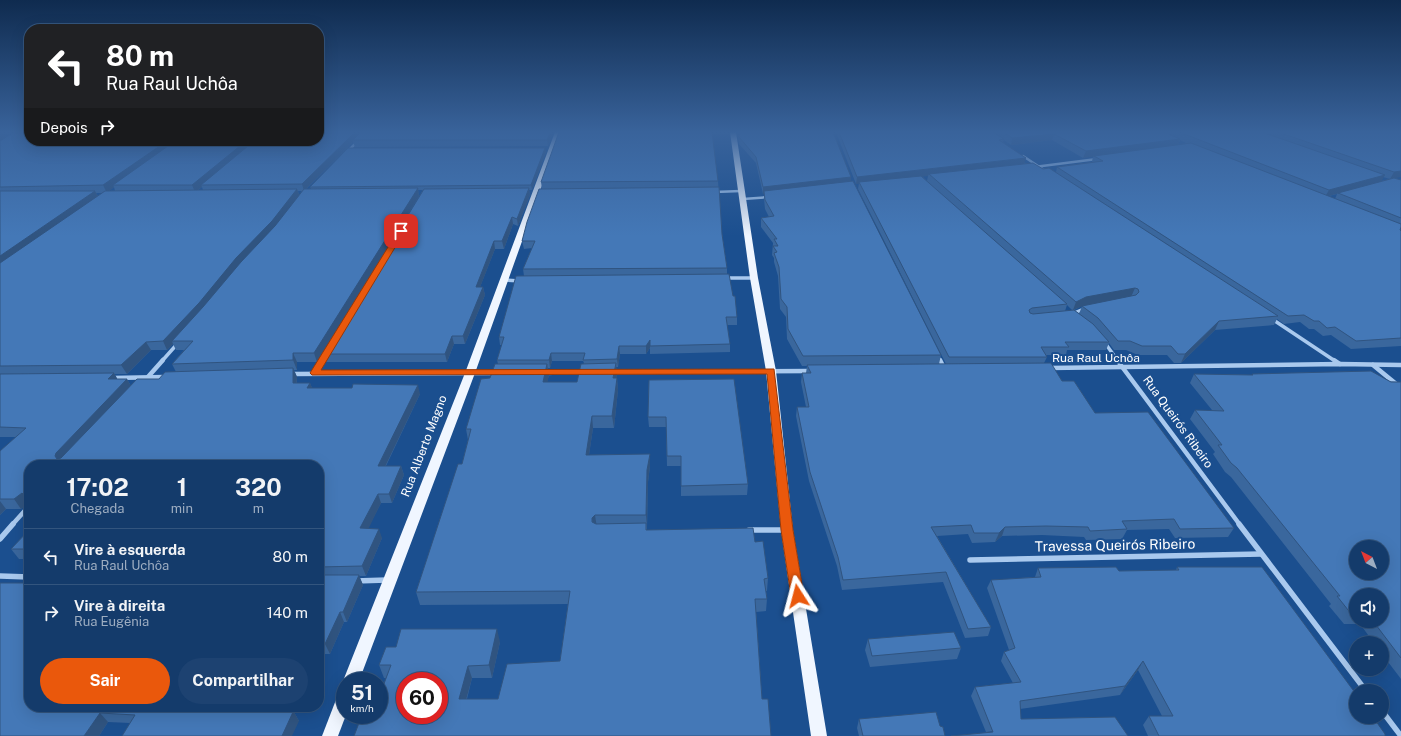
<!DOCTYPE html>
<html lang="pt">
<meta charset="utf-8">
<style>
:root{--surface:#143b6b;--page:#1d4271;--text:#f1f3f6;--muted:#9dadc1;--line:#33557e;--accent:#ea580c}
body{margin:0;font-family:"Public Sans",sans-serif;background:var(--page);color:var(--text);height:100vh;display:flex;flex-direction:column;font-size:15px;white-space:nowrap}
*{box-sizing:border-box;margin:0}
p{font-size:13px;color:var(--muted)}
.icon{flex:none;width:22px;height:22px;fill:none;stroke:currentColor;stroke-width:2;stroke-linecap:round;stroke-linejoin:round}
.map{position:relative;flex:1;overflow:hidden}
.sheet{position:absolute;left:24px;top:460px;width:300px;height:252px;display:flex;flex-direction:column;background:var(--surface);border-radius:16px;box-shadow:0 4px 16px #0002,0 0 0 1px var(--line)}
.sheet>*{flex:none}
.top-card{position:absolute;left:24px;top:24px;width:300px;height:122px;border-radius:16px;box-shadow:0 4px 16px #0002,0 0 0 1px var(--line);background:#202124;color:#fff;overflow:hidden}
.needle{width:26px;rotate:318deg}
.fabs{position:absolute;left:1349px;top:540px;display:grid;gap:8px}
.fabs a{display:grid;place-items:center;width:40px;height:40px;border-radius:50%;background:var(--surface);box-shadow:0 4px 16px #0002,0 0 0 1px var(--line);font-size:20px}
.speed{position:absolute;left:336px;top:672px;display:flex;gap:8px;font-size:20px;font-weight:700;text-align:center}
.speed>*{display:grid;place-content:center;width:52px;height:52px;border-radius:50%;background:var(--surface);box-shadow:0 4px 16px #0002,0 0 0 1px var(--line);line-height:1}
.speed small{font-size:10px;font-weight:400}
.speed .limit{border:6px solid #d22;background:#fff;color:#111}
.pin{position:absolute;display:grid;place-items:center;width:34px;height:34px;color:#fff;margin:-17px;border-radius:8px;box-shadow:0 2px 6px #0006}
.me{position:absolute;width:44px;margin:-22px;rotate:351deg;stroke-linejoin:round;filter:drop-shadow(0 0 3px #0008)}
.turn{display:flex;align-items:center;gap:14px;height:84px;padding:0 16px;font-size:18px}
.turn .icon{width:52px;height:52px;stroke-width:2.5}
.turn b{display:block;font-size:28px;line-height:34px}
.then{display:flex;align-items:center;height:38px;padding:0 16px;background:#0003;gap:8px;font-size:15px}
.eta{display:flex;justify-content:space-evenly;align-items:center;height:68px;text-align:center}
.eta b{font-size:24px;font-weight:700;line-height:28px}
.primary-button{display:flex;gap:8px;margin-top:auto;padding:8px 16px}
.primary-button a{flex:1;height:46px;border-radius:24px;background:var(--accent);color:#fff;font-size:16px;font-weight:700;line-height:46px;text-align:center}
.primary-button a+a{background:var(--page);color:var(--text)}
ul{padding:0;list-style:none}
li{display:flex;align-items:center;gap:12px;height:56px;padding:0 16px;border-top:1px solid var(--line)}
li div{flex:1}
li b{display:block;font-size:15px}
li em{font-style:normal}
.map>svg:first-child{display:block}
</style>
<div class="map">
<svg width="1401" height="736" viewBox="0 0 1401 736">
<rect width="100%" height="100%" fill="#1b4f8f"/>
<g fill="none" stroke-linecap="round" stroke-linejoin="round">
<g stroke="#a9c9ee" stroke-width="2.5">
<path d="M347,152L358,141"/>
<path d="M1023,156L1047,172"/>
<path d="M1034,167L1097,159"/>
<path d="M714,192L741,191"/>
<path d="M743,199L769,197"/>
</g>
<g stroke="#a9c9ee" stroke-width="3.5">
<path d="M725,278H754"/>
<path d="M505,280L520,281"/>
<path d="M1072,314L1086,308"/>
<path d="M1272,319L1335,361"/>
<path d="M1105,343L1118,361"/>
<path d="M937,355L940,361"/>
<path d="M162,361L178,343"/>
<path d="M322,361L327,353"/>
</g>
<g stroke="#a9c9ee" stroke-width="4.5">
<path d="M940,360L944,368"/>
<path d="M1117,360L1240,525"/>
<path d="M1334,360L1340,364"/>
<path d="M1373,365L1401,388"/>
<path d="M1049,368L1340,364L1401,365"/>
<path d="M611,372L811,371"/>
<path d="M315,373L323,360"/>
<path d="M543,373L583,372"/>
<path d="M291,374L497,373"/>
<path d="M112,378L165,377"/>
<path d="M147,378L163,360"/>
<path d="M12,525L29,506"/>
</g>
<g stroke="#a9c9ee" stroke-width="5.5">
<path d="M1239,524L1366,691"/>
<path d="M749,530H786"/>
<path d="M0,539L13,524"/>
<path d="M970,560L1261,554"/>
<path d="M0,576L29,577"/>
<path d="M355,581L387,580"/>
<path d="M1382,711L1401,736"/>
</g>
<g fill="#f0f6ff" fill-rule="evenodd">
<path d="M555,132H561L475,373L359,681H345V685L343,681L465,373Z"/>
<path d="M730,132H736L758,278L776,371L793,530L827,736H811L781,530L766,371L750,278Z"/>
<path d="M345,690L346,715L338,736H322L339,692Z"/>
</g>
</g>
<g fill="#3a679d" fill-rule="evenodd">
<path d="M0,132H29V141L553,132L548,146L355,147L353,142L306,189H311L310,187L546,152L532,190H529L530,195L518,226L513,224L504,249H495L480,287H483L485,295L465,344H454L447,362H326L323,354L423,190H418L419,196L317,362H297V370H294L297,377V383H310L312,388L420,394L386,466H401L404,475L392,503H381L368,528L382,538L366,576H359L363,585L347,622H344L330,654H321L319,658V465H29V506L28,504L21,509H6L0,515V451L16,437H0ZM13,133L6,137L4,134ZM114,187L115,191H109ZM202,187L203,190H198ZM298,191H302L299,195ZM96,193H102L98,196ZM173,344L176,350H184L172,364L176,372L159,379L131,386L127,379H117L115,374H127L151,350H167Z"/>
<path d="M737,132H833L851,177L850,182L941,355L939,364H946L858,189L859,183L856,184L836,132H1401L1395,178L1401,180V179V227L1400,230L1401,231V346L1351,349L1331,335L1323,336L1314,329H1309L1300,322L1284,324L1277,319L1274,325L1215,330L1181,363H1174L1167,355H1138L1126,350H1114L1109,343L1106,350H1067L1066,355H1046L1047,357L1044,363L1095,413L1234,528L1228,537L1175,538L1169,529L1127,530L1122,539L1086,540L1084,537L1042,535L1002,536L995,542L972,543L968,534L937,536L991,627L988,636L965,638L943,582L842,590L837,566L809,481L796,416L797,407H806L801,382L802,373H806L807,366H802L787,339L786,317L780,309L778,276L774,262V258L772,255L773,243L761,227V218L769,217L765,209L764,199V194H763L756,163L739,144ZM1004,140L1011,145L1052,140L1083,158L1093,156L1092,162L1057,167L1056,172L1025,163L1003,142ZM1180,140L1188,144L1178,145ZM922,176H928L927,181ZM1383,177L1390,179L1381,181ZM1337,194L1335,199L1329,196ZM1067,305L1072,310L1065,311ZM1082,306L1079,314L1074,310Z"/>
<path d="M718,181L722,234L727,268V274L737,317V325H727L730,344V352L650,354V348L646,354H620L618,367H616L617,375L616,378H617L618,390L614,428H593L589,455L650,454V466L648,482L647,530L755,542L768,578L767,591H766L767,599L766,611L756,612L762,699L379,715L386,678H384L379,665L500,642L492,678H472L467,699H498L560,661L568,604L420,605L416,592L462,464L468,440L466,429L490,378L498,364L497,360L502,345H500L499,337L524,276L523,269L532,248L524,249L522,241L542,189L541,182ZM552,361H583L584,363L577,382H547L549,375L548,368H550Z"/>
<path d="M1194,374L1252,375V374L1401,382V679L1382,654V643H1374L1360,624H1344L1329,606L1331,604L1231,477L1225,472L1213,454L1215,452L1190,419L1195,410H1212L1190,383ZM1356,595L1382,621H1356Z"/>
<path d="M649,380L748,484L747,495L681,496V466H667L666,427H649L648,417Z"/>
<path d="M29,530V559H19L11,549Z"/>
<path d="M1177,567L1385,736H1148L1143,725L1149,716H1162L1138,670L1120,695L1020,709L1021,719L1115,717L986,732L971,696L975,687L1013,683L1001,661L1004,652L1009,650L987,588L991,580L1035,577L1038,568L1119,571L1176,570Z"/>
<path d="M868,639L961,648L957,659L870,667L865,650Z"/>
<path d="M29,707H296L294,712L299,721L130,723L108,722L99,736H0Z"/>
<path d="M859,719L940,726L945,736H859L857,728Z"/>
</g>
<g fill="#305480">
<path d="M0,132H18L4,134L7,139L0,144Z"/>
<path d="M355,132H363L353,140V142L304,191L302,184Z"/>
<path d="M550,132H553L548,146L547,140Z"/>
<path d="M1054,134L1052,140L1011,145L1012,138Z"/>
<path d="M1180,139L1178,146L1083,158L1086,151Z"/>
<path d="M167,141H179L113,185L114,187L107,193L103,185Z"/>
<path d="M246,141H257L201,185L202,187L195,192L192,185Z"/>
<path d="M545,148L546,152L532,190L531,185Z"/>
<path d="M1026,158L1024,165L929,174L928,176L856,184L857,177Z"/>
<path d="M1401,171V177L1390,179L1394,172Z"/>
<path d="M1385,175L1381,182L1325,197L1329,190Z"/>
<path d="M851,177L850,184L764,191V194H763V187Z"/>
<path d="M418,188L419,196L317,362L314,353Z"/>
<path d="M529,188L530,195L518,226L517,219Z"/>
<path d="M297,189L300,197L274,229L203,312L172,341L173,344L167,350L163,341Z"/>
<path d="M95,191L99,198L0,268V256Z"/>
<path d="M512,217L513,224L504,249L502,241Z"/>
<path d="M494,241L495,249L477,295L476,287Z"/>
<path d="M483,287L485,295L465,344L463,336Z"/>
<path d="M1135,288L1131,297L1083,306L1073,310L1076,302L1086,297Z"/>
<path d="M1219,321L1215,330L1181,363L1185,354Z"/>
<path d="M452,336L454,344L447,362L445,354Z"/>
<path d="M650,340V348L646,354V346Z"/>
<path d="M146,342L151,350L127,374L121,365Z"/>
<path d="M619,346L620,354L618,367L617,359Z"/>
<path d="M293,353L297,362V370L293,360Z"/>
<path d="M551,353L552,361L550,368L549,360Z"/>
<path d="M616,363L617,375L614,390L613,378Z"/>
<path d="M547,364L549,375L545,394L543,382Z"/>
<path d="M293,368L297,377L296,392L293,383Z"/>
<path d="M114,373L119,382L108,379Z"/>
<path d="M617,378L618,390L614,428L612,416Z"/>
<path d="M127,379L132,388L62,465L55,456L56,453Z"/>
<path d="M310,383L314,392L307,388Z"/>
<path d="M418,385L420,394L381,475L378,466Z"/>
<path d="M592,416L593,428L587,468L586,455Z"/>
<path d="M650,454V466L648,482L647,527L646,515L647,470Z"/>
<path d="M401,466L404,475L392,503L389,494Z"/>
<path d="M22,493L27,499H24L28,504L21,509L14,499Z"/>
<path d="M378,494L381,503L364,538L360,528Z"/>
<path d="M0,501L6,509L0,515Z"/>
<path d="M595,515L597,528L594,534L592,518Z"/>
<path d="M1005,527L1002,536L995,542L999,533Z"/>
<path d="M379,529L382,538L366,576L362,566Z"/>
<path d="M359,575L363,585L347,622L343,612Z"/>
<path d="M340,612L344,622L330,654L325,644Z"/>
<path d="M497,629L500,642L492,678L489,665Z"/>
<path d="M319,650L321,654L319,658Z"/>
<path d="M1143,661L1138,670L1120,695L1125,686Z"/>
<path d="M468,666L472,678L463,711L459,699Z"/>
<path d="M286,707H296L294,712L299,721L292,736H282L284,711Z"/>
<path d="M100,713L108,722L99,736H84Z"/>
</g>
<g fill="#4478b7" stroke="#305480" fill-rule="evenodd">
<path d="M14,132H29V141H167L103,185L0,187V141Z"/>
<path d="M319,132H355L302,184L201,185L254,141H319Z"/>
<path d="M361,132H550L547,140H353Z"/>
<path d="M559,132H712L718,181L541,182Z"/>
<path d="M739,132H833L851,177L763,187L756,157L739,137Z"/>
<path d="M839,132H993L1004,139L999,140L1026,158L857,177Z"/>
<path d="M1003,132H1164L1180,139L1086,151L1054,134L1012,138Z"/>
<path d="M1179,132H1262L1385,175L1329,190Z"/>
<path d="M1278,132H1401V171L1394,172Z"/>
<path d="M175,141H246L192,185H113Z"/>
<path d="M1191,143L1401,224V227L1400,230L1401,231V338L1356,341L1335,327L1327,328L1319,321H1314L1304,315L1288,316L1057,167L1103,161L1094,156Z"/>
<path d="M348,148H545L531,185L310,187Z"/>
<path d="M1033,163L1043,169L1049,168L1278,316L1219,321L1185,354H1178L1171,346H1142L1130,341H1118L1098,318L1082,306L1136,295L1139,292L1138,289L1135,288L1086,297L1076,302L929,174Z"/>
<path d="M921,176L1067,304L1032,308L1029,310L1030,313L1033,314L1074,310L1093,324L1109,342H1065L1069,347H1041L1047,357H949L859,182Z"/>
<path d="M1394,178L1401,180V218L1338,193Z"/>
<path d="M853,181L941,355L803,356L788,329L787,307L781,299L779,267L774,253L777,252L773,246H778L774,239H777L761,218L774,216L765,200L764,191Z"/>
<path d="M719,187L722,234L727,268L523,269L535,241H522L527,222L539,189Z"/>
<path d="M418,188L314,353H293V360L172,364L193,341H172L203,307L241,262L275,226L304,189Z"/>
<path d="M529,188L517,219L512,217L502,241H494L476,287H483L463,336H452L445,354H323L424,189Z"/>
<path d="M297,189L272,221L236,258L199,303L163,341L146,342L121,365L0,366V263L105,191Z"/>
<path d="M0,191H95L0,256Z"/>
<path d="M729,274L733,296H735L737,317H726L730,344L650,346V340L646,346H619L617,359L583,360L585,353H551L549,360H497L504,337H499L516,276Z"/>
<path d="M616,363L613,378H617L612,416H592L586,455L650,454L647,470L646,515H595L592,518V522L596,524L646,523V530L753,528L755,542L763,541L768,578L764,579L767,599H755L762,699H768L771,736H354L362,715H379V697L391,665H379L386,647H396L401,629H497L489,665L468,666L459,699H498L507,664L560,661L570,591L416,592L458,464H462L471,429H466L481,379L490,378L495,364H547L543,382H577L581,364ZM405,681H439V715H405Z"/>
<path d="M1051,363L1062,381H1074L1095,413L1148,412L1234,528L1180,529L1174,519L1122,521L1127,529L1090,531L1088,527L1046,526L1005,527L999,533H974L971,525L931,527L991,627L968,629L946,572L843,580L838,557L810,472L797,407H809L802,373H811L807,365Z"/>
<path d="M293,368V383H310L307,388H352L353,384L418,385L378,466H401L389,494H378L360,528L379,529L362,566L319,567V465H29V499H24L25,496L22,493L14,499H0V451L26,428L0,427V374L114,373L108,379H127L56,453L55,456L57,459L61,458L137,379H159L165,372Z"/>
<path d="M1371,371L1391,382H1401V658L1373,621H1382V595H1356V615H1352L1337,596H1340L1237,468L1231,463L1218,445H1222L1195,410L1224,411L1194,374L1253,375L1252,374ZM1356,547H1382V573H1356Z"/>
<path d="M734,379L748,484L681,486V456H667L666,417H648L649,380Z"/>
<path d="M29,530V549H11Z"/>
<path d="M1116,567L1119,571L1179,570L1177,567H1262L1356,694V717H1373L1385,734V736H1159L1149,716H1173L1143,661L1125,686L1020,701L1021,719L1115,717L1128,736H951L993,732L975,687L1021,682L1004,652L1015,648L991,580L1041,577L1038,568Z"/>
<path d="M319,575H359L343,612H340L325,644H319Z"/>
<path d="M0,583H29V707H286L284,711L293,712L282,736H122L135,715L100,713L84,736H0Z"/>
<path d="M954,632L961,648L872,656L868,639Z"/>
<path d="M936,712L940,726L943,727L945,736H863L859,719Z"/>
</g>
<linearGradient id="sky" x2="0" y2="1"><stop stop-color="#0f2b4f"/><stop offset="0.56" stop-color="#39639b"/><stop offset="1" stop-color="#39639b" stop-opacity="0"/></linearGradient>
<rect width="1401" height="236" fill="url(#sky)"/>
<path fill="#ea580c" stroke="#983908" d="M401,229L405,231L321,370L774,369L793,530L804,596L802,599L798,601L793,599L791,596L781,530L767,374L312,375L310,373L398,231Z"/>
<g text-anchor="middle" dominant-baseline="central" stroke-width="4" stroke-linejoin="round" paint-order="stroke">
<g font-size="12" fill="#fff" stroke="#1b4f8f">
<text x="1096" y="358">Rua Raul Uchôa</text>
<text transform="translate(1178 422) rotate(54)">Rua Queirós Ribeiro</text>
<text transform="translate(424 446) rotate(-69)">Rua Alberto Magno</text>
</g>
<g font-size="14" fill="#fff" stroke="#1b4f8f">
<text transform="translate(1115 545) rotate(-1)">Travessa Queirós Ribeiro</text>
</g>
</g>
</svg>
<div class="fabs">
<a><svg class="needle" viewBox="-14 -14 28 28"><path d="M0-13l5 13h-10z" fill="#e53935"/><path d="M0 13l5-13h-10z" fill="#9dadc1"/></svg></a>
<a><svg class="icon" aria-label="sound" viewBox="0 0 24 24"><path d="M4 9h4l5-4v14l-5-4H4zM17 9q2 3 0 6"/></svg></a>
<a>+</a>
<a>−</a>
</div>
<div class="speed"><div>51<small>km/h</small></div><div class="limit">60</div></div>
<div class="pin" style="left:401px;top:231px;background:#d93025"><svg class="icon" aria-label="arrive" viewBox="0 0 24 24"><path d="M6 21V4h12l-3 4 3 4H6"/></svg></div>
<svg class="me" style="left:798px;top:596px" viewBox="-20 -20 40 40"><path d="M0-17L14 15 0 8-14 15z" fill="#ea580c" stroke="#fff" stroke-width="4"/></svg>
<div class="top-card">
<div class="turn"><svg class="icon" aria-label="left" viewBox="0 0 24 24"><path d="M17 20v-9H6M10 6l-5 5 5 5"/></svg><div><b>80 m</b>Rua Raul Uchôa</div></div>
<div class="then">Depois<svg class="icon" aria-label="right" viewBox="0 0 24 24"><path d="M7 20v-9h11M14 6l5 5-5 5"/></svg></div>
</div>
<section class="sheet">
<div class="eta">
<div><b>17:02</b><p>Chegada</p></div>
<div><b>1</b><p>min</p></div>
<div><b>320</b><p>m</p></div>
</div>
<ul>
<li><svg class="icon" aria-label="left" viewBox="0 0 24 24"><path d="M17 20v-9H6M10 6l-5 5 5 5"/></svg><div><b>Vire à esquerda</b><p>Rua Raul Uchôa</p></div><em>80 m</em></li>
<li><svg class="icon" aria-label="right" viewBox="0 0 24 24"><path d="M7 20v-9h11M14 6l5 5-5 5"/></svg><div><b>Vire à direita</b><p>Rua Eugênia</p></div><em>140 m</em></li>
</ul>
<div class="primary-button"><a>Sair</a><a>Compartilhar</a></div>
</section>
</div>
